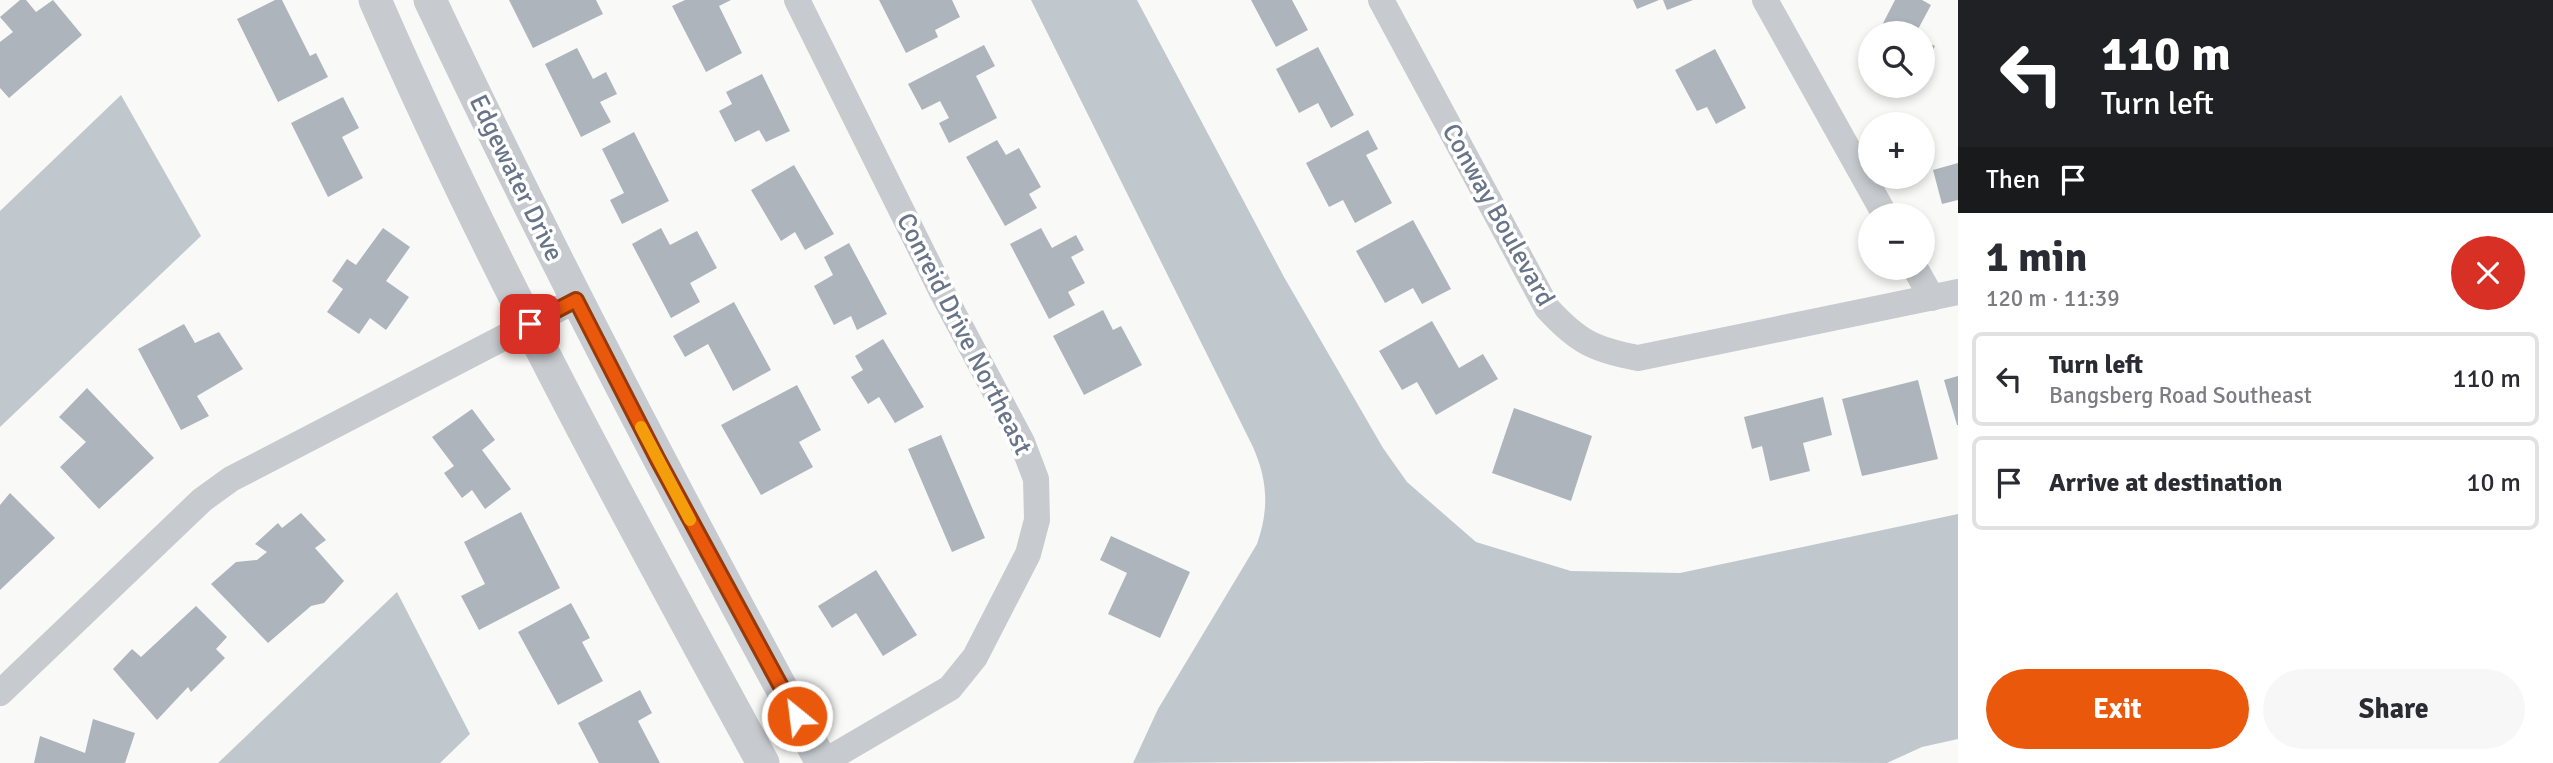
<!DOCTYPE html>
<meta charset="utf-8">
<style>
:root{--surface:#fff;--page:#f7f7f7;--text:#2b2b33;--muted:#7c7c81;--line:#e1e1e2;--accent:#ea580c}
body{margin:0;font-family:Signika,sans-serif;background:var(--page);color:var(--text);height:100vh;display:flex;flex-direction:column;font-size:26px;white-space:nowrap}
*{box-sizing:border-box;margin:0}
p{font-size:23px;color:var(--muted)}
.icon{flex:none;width:38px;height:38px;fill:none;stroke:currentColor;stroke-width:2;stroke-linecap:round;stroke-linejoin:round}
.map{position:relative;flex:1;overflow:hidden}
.drawer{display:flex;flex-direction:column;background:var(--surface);width:595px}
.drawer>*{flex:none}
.top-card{background:#202124;color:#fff;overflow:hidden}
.fabs{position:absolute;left:1858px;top:21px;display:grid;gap:14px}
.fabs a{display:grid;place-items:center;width:77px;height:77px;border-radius:50%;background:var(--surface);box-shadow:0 4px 10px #0003;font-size:35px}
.pin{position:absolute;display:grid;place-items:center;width:60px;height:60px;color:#fff;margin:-30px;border-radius:14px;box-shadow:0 4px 10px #0006}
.me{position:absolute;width:77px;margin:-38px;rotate:331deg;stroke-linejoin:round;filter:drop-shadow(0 0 5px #0008)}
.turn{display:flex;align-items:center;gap:24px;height:147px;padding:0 28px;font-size:32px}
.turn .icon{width:91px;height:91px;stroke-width:2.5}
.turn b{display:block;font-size:49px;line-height:60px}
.then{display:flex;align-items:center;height:66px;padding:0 28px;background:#0003;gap:14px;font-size:26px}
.round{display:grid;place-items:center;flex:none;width:74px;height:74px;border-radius:37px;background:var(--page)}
.summary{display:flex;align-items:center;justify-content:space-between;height:119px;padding:0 28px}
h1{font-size:42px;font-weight:700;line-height:52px}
.button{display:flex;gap:14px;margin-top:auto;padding:14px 28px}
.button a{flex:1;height:80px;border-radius:42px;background:var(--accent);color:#fff;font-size:28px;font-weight:700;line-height:80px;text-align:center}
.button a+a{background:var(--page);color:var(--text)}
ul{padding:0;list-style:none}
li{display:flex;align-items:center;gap:21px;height:94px;margin:0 14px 10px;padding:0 14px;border:4px solid var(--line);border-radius:10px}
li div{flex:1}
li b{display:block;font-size:26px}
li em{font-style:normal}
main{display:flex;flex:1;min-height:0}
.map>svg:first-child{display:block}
</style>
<main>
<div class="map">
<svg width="1958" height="763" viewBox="0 0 1958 763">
<rect width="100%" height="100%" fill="#f9f9f7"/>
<g fill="#c0c8ce">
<path d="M1031,0H1137L1284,277L1383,448L1407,482L1476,542L1571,571L1680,573L1958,514V739L1922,747L1887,763L1434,761L1133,763L1158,709L1257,544C1269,510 1268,481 1253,447Z"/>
<path d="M121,95L201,236L0,427V211Z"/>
<path d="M397,592L470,734L440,763H218Z"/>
</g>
<g fill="#aeb4bc">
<path d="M20,0H26L36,12L53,0L82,35L9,98L0,88V42L13,32L0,17Z"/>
<path d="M275,0H282L310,56L316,53L328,77L278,102L237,19Z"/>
<path d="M509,0H596L603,14L533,48Z"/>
<path d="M685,0H731L719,6L742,53L706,72L672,6Z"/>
<path d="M879,0H952L960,17L935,30L938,37L906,53Z"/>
<path d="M1251,0H1292L1308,30L1276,47Z"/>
<path d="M1633,0H1659L1637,9Z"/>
<path d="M1663,0H1693L1667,10Z"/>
<path d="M1895,0H1922L1931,5L1916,33H1878Z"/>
<path d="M1923,40L1935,46L1923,69Z"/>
<path d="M984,45L995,66L976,76L997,118L949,143L939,123L949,118L940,101L922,110L908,84Z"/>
<path d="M1871,46V67L1862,63Z"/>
<path d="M1318,47L1354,115L1331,128L1318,103L1299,113L1276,69Z"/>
<path d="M577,48L593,79L606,72L617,94L600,102L611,122L581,137L545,64Z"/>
<path d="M1715,49L1746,108L1716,124L1707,107L1697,111L1675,70Z"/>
<path d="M762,74L790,131L766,142L759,130L735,142L719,111L732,104L726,92Z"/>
<path d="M343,97L359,128L342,137L363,178L328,197L291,123Z"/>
<path d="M1368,130L1378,149L1366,155L1392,203L1355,223L1343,200L1329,207L1306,163Z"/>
<path d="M634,132L669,201L622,224L610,200L624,193L602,149Z"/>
<path d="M997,140L1006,155L1019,148L1041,187L1029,194L1037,208L1005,226L966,157Z"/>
<path d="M1958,163V200L1942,204L1933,170Z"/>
<path d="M794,165L834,234L805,250L795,232L781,241L751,190Z"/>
<path d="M1413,220L1451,289L1422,304L1413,288L1385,303L1356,251Z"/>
<path d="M383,228L410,247L386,281L409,297L386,330L370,318L359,334L327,312L343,289L332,281L347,259L356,265Z"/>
<path d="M661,228L670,245L697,231L717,268L690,283L700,302L671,318L632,244Z"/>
<path d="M1041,228L1052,248L1076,235L1084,250L1071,257L1085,283L1068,292L1075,305L1049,319L1010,244Z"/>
<path d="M849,243L887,314L857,330L851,316L834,325L814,286L833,275L824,257Z"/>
<path d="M734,302L771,370L733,391L708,344L685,357L673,336Z"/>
<path d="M1103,310L1113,330L1121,326L1142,365L1084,395L1053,336Z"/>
<path d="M1432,321L1459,368L1483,354L1498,379L1436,415L1417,382L1402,390L1379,351Z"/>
<path d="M184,324L195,343L219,332L243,369L197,396L209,416L181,430L138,349Z"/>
<path d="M883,339L924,407L895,423L879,397L868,404L851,377L863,370L855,356Z"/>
<path d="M1958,376V425H1957L1944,380Z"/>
<path d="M1918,380L1938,459L1862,476L1842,399Z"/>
<path d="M797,385L821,430L799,442L813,467L761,495L721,425Z"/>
<path d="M87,388L154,458L99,509L60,467L86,442L59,417Z"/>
<path d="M1823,397L1832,435L1803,443L1810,471L1770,481L1762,446L1752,449L1744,417Z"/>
<path d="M1514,408L1592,436L1571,501L1492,473Z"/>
<path d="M472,409L495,440L482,450L511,489L485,509L472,490L462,498L444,473L454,466L432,437Z"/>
<path d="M941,435L985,538L952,552L908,449Z"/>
<path d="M10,493L55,538L0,590V505Z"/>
<path d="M521,512L560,588L479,630L461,596L485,584L464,542Z"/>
<path d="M301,513L326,540L315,548L344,581L324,603L311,606L268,643L211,584L236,562L257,560L267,552L255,544L278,523L282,528Z"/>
<path d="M1111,536L1190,572L1160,638L1108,614L1127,573L1100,560Z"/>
<path d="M876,570L917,635L883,656L856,613L832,628L818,606Z"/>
<path d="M571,603L590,638L582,642L603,681L558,705L518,632Z"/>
<path d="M196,606L227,637L216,649L225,658L191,692L188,687L157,720L113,669L132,649L141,657Z"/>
<path d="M640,690L652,713L638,721L660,763H599L578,723Z"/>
<path d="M93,719L135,733L125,763H34L40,736L85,753Z"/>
</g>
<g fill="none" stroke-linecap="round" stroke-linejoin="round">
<g stroke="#c7cace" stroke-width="26">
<path d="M797,0L943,294L1022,442L1036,479L1037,520L1028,554L975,657L950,688L822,763"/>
<path d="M1381,0L1547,308C1577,341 1594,350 1638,358L1958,292"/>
<path d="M1765,0L1885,215"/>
<path d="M1915,268L1932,298"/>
<path d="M0,693L202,500L231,479L576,300"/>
</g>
<g stroke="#c7cace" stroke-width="33">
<path d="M375,0C489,262 626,513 763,763"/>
<path d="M430,0C552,259 685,511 822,763"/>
</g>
</g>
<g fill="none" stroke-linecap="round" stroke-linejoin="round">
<g stroke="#983908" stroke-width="18">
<path id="route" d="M530,324L576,300L658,460L797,716"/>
</g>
<use href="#route" stroke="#ea580c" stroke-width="12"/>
<path stroke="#f59e0b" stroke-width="12" d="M641,427L690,520"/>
</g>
<g text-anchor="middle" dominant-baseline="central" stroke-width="7" stroke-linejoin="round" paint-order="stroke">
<g font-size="26" fill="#687488" stroke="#fff">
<text transform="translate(516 178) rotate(64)">Edgewater Drive</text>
<text transform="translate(1498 215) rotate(61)">Conway Boulevard</text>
<text transform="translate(964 334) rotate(63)">Conreid Drive Northeast</text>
</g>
</g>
</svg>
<div class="fabs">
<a><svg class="icon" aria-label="search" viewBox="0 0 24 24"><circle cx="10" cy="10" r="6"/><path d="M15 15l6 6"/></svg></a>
<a>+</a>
<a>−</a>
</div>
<div class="pin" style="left:530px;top:324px;background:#d93025"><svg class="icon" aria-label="arrive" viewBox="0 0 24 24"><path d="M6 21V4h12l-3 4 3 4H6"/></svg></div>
<svg class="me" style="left:797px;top:716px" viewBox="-20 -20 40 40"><circle r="17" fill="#ea580c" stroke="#fff" stroke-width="3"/><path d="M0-11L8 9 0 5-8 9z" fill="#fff"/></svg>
</div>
<section class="drawer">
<div class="top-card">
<div class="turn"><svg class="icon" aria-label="left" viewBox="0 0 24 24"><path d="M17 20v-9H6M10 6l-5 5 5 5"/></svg><div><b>110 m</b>Turn left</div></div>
<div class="then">Then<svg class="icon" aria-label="arrive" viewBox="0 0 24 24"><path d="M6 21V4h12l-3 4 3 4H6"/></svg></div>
</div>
<div class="summary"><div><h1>1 min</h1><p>120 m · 11:39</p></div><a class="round" style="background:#d93025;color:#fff"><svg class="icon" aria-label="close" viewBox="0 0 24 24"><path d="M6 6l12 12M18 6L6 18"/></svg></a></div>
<ul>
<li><svg class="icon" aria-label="left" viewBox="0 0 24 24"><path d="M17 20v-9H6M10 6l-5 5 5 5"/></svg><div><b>Turn left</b><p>Bangsberg Road Southeast</p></div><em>110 m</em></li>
<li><svg class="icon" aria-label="arrive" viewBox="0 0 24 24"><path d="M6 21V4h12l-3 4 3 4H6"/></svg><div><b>Arrive at destination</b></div><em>10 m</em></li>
</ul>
<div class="button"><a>Exit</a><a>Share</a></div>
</section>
</main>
